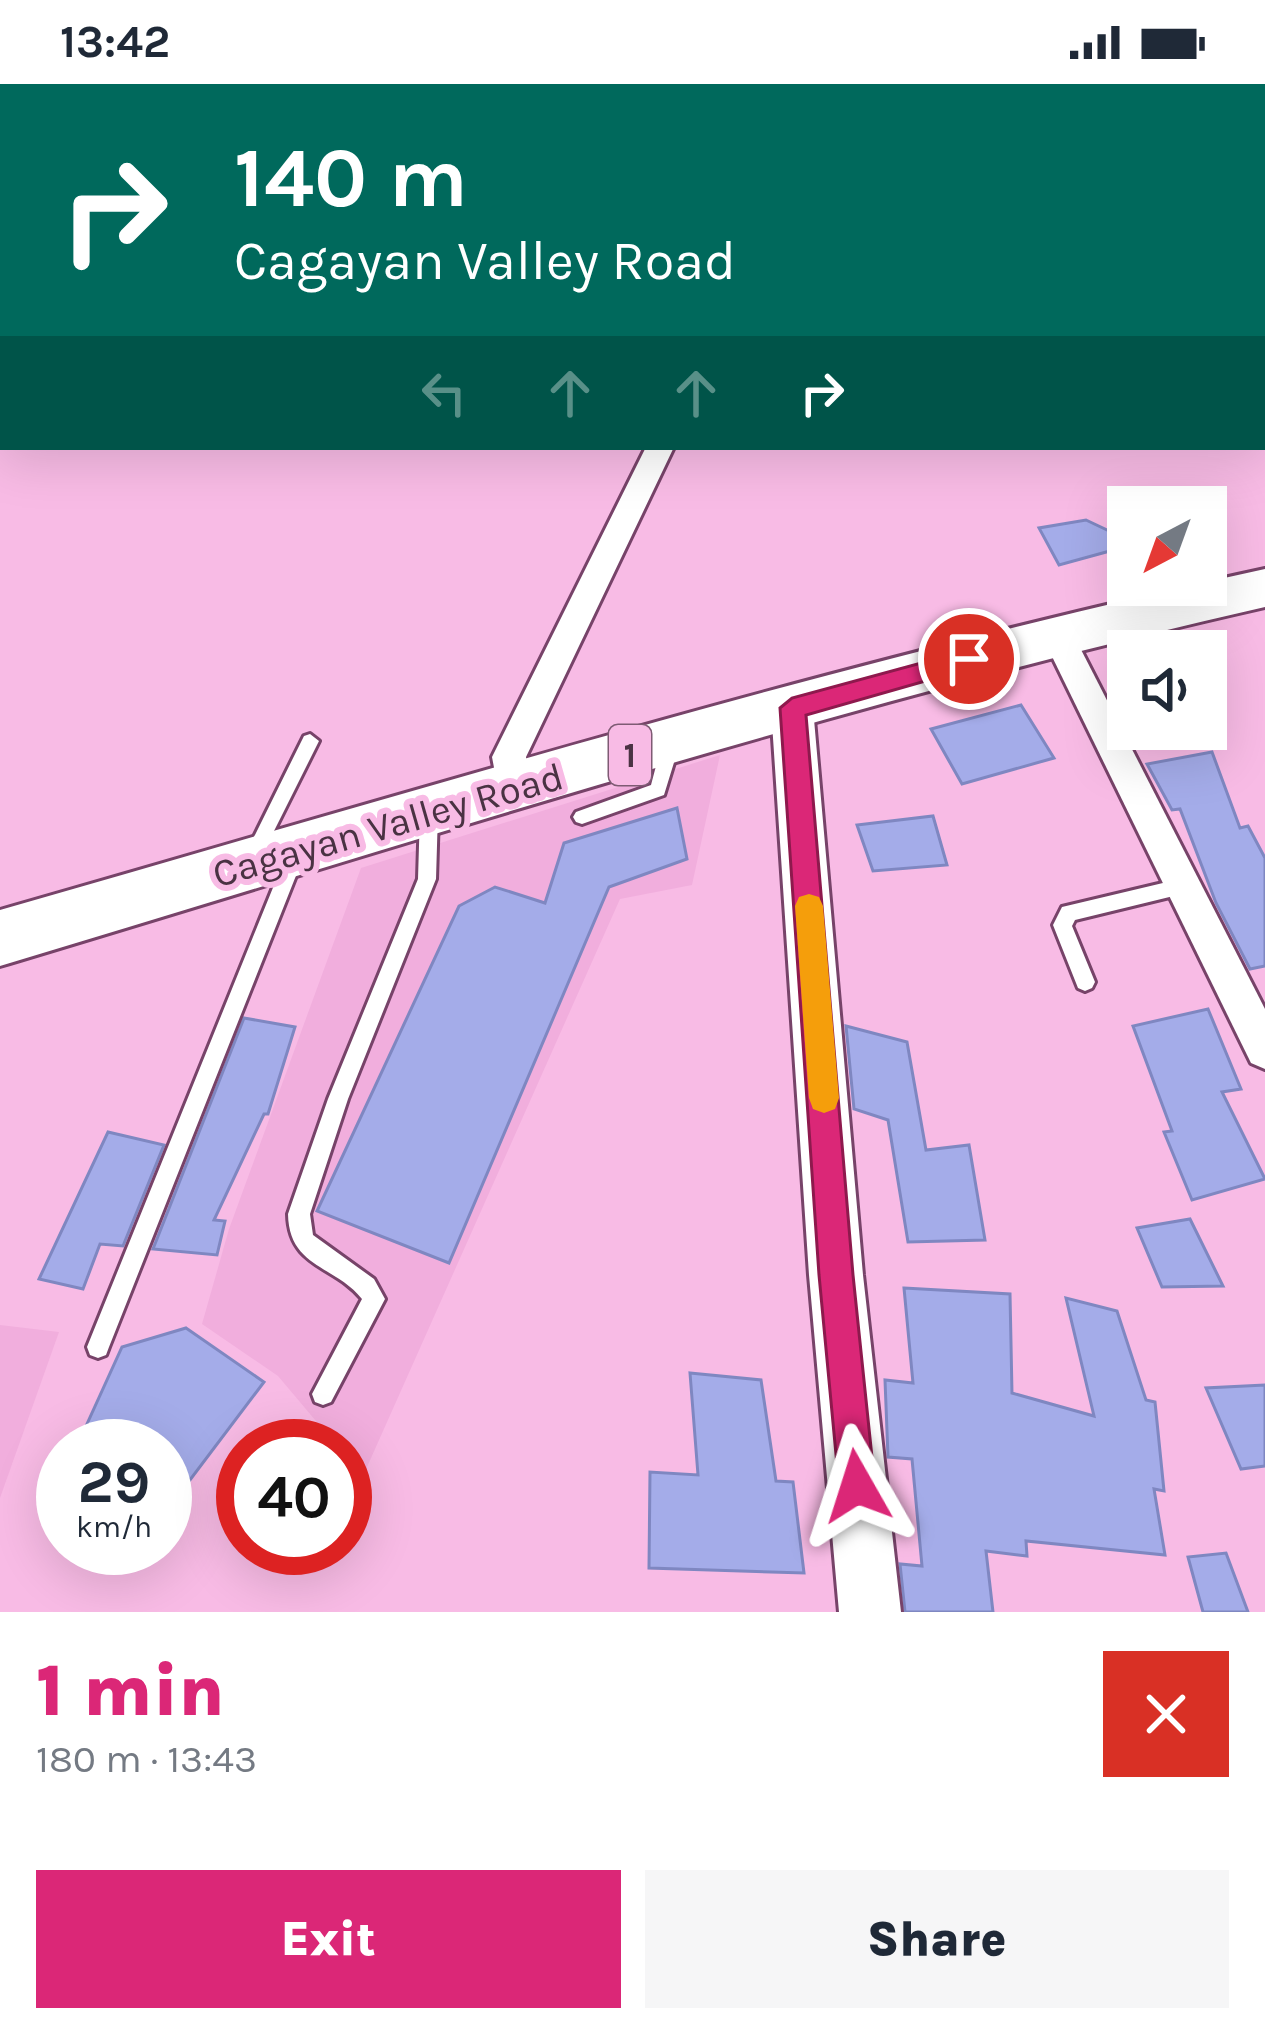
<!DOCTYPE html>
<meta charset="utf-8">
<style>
:root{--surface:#fff;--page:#f6f6f7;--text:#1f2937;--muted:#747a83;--accent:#db2777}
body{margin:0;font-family:Karla,sans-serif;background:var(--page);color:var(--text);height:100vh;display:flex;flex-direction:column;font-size:45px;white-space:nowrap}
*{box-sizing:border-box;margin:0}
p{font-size:39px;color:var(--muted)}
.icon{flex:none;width:66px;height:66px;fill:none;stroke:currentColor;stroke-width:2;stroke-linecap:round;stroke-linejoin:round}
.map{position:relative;height:1528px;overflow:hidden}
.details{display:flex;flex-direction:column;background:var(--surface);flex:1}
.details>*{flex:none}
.hud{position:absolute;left:0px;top:0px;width:1266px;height:366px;box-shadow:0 12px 48px #0002;background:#00695c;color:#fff;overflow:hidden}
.needle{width:78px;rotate:221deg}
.fabs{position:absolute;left:1107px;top:402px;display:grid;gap:24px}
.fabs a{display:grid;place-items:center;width:120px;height:120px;border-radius:0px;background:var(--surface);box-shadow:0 12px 48px #0002;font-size:60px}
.speed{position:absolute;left:36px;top:1335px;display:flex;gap:24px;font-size:60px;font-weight:700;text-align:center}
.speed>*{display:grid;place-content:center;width:156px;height:156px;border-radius:50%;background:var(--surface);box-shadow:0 12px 48px #0002;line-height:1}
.speed small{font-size:30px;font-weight:400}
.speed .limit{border:18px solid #d22;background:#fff;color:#111}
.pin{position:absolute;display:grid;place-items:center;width:102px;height:102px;color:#fff;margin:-51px;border:6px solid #fff;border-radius:50%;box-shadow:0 3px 12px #0007}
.me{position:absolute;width:132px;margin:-66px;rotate:354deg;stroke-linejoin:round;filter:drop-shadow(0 0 9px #0008)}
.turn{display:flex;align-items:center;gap:42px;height:252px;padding:0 36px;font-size:54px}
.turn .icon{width:156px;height:156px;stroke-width:2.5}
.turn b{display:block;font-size:84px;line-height:102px}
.lanes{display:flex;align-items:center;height:114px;padding:0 36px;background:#0003;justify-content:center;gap:60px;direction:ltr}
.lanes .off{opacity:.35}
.round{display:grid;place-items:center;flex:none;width:126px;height:126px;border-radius:0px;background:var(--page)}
.summary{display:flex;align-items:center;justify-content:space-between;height:204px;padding:0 36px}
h1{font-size:72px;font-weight:800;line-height:90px;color:var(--accent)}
.action{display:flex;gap:24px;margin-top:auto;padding:24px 36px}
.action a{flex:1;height:138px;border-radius:0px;background:var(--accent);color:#fff;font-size:48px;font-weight:800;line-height:138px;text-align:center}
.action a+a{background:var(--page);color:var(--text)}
.status{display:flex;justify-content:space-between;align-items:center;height:84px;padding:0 60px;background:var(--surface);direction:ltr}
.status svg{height:33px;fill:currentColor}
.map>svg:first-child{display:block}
</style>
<div class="status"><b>13:42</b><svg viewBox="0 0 49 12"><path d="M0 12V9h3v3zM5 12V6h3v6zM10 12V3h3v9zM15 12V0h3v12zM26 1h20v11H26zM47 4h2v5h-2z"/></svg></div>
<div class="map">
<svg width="1265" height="1528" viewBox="0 0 1265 1528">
<rect width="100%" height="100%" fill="#f8bbe5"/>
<g fill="#f1aedd">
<path d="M720,671L692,801L620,815L363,1392L345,1371V1362H337L278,1292L202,1240L229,1145L361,784Z"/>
<path d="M0,1241L59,1248L0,1414Z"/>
</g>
<g fill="#a4ace9" stroke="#7f87c1" stroke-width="3">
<path d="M1086,436L1128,456V462L1059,481L1039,444Z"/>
<path d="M1021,621L1054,674L962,700L931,645Z"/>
<path d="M1212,668L1240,744L1248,742L1265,774V882L1250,885L1216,819L1180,725L1172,726L1147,680Z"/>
<path d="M677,724L687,775L609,803L449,1179L317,1127L459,822L495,803L545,819L564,759Z"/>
<path d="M933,732L947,781L873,787L857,741Z"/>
<path d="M1208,925L1241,1005L1222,1008L1265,1095L1192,1116L1164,1048L1172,1047L1133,942Z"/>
<path d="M244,934L295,943L268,1030H264L214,1136L225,1137L217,1171L153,1165Z"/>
<path d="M846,942L907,958L926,1066L969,1061L985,1156L908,1158L888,1036L854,1025Z"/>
<path d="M108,1048L164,1061L123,1162L100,1160L83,1205L39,1195Z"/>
<path d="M1190,1135L1223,1202L1162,1203L1137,1144Z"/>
<path d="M904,1204L1010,1210L1012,1309L1094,1332L1066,1214L1117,1227L1146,1316L1155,1318L1164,1407L1154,1405L1165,1471L1026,1457L1027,1472L986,1467L993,1528H905L900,1480L922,1482L912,1375L888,1373L885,1296L913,1299Z"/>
<path d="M186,1244L264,1298L165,1429V1362H77L122,1263Z"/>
<path d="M690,1289L761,1296L776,1397L793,1398L804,1489L649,1484L650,1388L698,1391Z"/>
<path d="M1265,1301V1382L1241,1385L1206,1304Z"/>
<path d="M1226,1469L1248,1528H1203L1188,1473Z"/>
</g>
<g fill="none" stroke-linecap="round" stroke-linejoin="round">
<g stroke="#774369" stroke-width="6">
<g id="service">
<rect x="1263" y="5" width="2" height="6"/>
<path d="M310,650L319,657L259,777L253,780L247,777L244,772L247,767L304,652Z"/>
<path d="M671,652L680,659L664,711L582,740L576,738L573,733L576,728L651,701L662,659Z"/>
<path d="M429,721L435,723L438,728L436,795L348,1015L310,1130L313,1151L374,1195L385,1215L331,1318L323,1321L315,1318L312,1310L362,1215C335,1181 289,1184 288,1130L328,1015L418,795L420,728L423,723Z"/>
<path d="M294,766L300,768L303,774L109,1263L106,1271L98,1274L90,1271L87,1263L285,774L288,768Z"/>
<path d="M1184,794L1190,796L1193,802L1190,808L1075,836L1072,842L1095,898L1092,904L1085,907L1078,904L1053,841L1062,823Z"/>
</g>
</g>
<g stroke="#774369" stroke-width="6">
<g id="minor">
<path d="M244,0H280L282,3H246Z"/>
<path d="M1089,0H1124L1126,3H1091Z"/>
<rect x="1263" y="25" width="2" height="14"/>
<path d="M646,363H674L526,673L529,705L524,715L512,720L500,715L492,673Z"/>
<path d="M1057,538L1068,541L1073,550L1265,925V985L1251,979L1041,550L1046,541Z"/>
</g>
</g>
<g stroke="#774369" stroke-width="6">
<path id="tertiary" d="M792,607L807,612L813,624L863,1191L901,1528H839L809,1191L771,624L777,612Z"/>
</g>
<g stroke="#774369" stroke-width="6">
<g id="secondary">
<path d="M775,0H820L822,3H777Z"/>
<rect x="1263" y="84" width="2" height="21"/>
</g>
</g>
<g stroke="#774369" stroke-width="6">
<path id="trunk" d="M1265,485V523C837,620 420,756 0,882V826C419,706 844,576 1265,485Z"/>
</g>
<path stroke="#a47997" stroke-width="4.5" stroke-dasharray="4.5 4.5" stroke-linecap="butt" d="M1263,255L1265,260"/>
<use href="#service" fill="#fff" fill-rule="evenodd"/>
<use href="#minor" fill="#fff" fill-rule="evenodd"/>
<use href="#tertiary" fill="#fff" fill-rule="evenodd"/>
<use href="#secondary" fill="#fff" fill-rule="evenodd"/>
<use href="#trunk" fill="#fff" fill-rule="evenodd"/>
</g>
<path fill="#db2777" stroke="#8e194d" stroke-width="3" d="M969,566L978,568L981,575L978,582L806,631L853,1191L875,1402L870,1414L857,1420L845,1414L839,1402L819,1191L780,624L792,614Z"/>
<path fill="#f59e0b" d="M809,810L819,813L823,822L839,1014L835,1025L824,1029L813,1025L809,1014L795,822L799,813Z"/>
<g text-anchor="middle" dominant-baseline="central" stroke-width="12" stroke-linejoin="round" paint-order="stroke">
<rect fill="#f8bbe5" stroke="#7e5b74" stroke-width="3" x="609" y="641" width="42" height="60" rx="9"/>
<g font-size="36" font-weight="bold" fill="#4a3243">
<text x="630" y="671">1</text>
</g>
<g font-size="39" fill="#4a3243" stroke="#f8bbe5">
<text transform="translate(388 741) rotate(-16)">Cagayan Valley Road</text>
</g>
</g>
</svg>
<div class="fabs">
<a><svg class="needle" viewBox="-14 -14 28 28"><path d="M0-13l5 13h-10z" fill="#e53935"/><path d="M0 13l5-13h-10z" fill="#747a83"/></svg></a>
<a><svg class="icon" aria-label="sound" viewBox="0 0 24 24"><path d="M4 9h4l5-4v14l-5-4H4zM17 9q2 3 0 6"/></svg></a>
</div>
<div class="speed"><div>29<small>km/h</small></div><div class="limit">40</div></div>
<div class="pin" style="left:969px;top:575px;background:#d93025"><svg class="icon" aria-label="arrive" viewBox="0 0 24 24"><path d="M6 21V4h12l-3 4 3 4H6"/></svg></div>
<svg class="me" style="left:857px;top:1402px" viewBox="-20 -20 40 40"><path d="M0-17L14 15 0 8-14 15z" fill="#db2777" stroke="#fff" stroke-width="4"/></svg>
<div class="hud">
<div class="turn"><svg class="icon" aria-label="right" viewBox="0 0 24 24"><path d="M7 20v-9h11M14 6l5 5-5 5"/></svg><div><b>140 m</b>Cagayan Valley Road</div></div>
<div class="lanes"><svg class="icon off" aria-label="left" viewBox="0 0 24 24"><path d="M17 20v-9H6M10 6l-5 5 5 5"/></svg><svg class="icon off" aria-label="ahead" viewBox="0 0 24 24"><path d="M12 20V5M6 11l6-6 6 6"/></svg><svg class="icon off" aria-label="ahead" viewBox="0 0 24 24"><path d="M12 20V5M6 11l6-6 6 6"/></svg><svg class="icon" aria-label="right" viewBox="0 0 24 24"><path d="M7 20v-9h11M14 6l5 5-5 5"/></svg></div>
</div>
</div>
<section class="details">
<div class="summary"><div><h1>1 min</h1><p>180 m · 13:43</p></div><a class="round" style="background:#d93025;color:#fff"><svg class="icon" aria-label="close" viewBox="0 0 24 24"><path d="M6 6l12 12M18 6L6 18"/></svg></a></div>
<div class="action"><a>Exit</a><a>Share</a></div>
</section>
